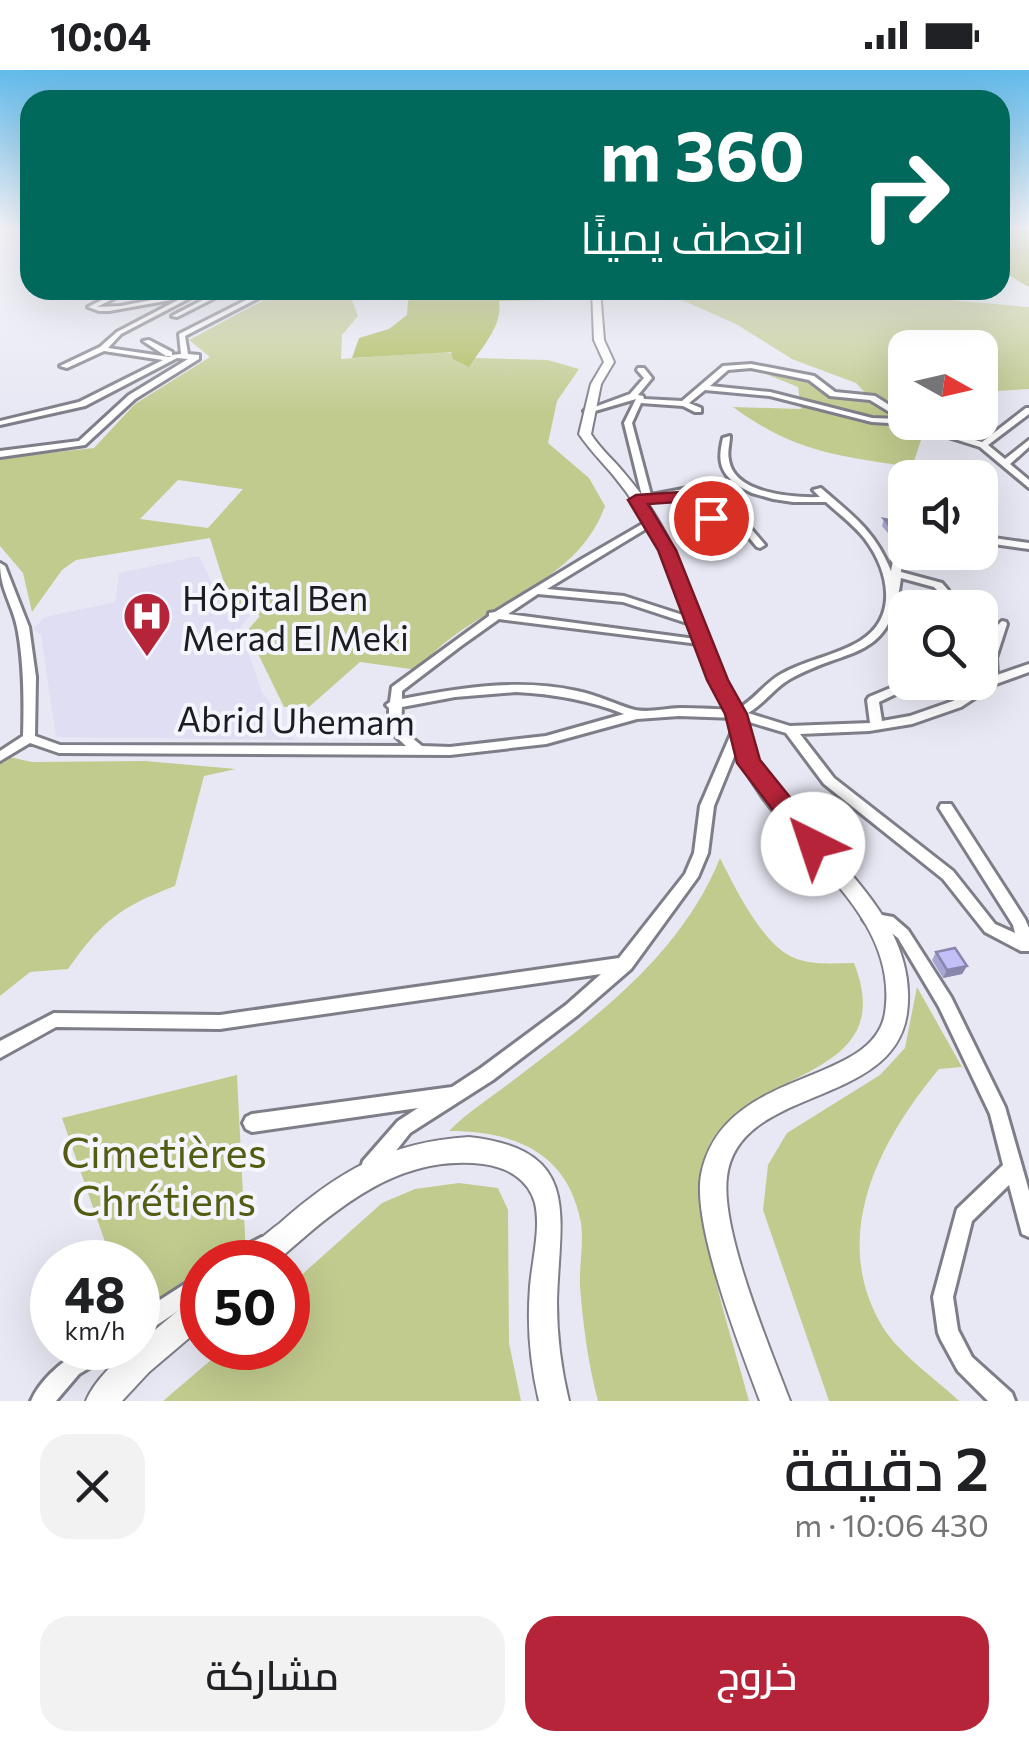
<!DOCTYPE html>
<html lang="ar">
<meta charset="utf-8">
<style>
:root{--surface:#fff;--page:#f2f2f2;--text:#202124;--muted:#757577;--accent:#b62439}
body{margin:0;font-family:Commissioner,Cairo,sans-serif;background:var(--page);color:var(--text);direction:rtl;height:100vh;display:flex;flex-direction:column;font-size:38px;white-space:nowrap}
*{box-sizing:border-box;margin:0}
p{font-size:32px;color:var(--muted)}
.icon{flex:none;width:55px;height:55px;fill:none;stroke:currentColor;stroke-width:2;stroke-linecap:round;stroke-linejoin:round}
.map{position:relative;height:1331px;overflow:hidden;direction:ltr}
.panel{display:flex;flex-direction:column;background:var(--surface);flex:1}
.panel>*{flex:none}
.banner{position:absolute;left:20px;top:20px;width:990px;height:210px;border-radius:30px;box-shadow:0 10px 40px #0002;direction:rtl;background:#00695c;color:#fff;overflow:hidden}
.needle{width:65px;rotate:98deg}
.fabs{position:absolute;left:888px;top:260px;display:grid;gap:20px}
.fabs a{display:grid;place-items:center;width:110px;height:110px;border-radius:20px;background:var(--surface);box-shadow:0 10px 40px #0002;font-size:50px}
.speed{position:absolute;left:30px;top:1170px;display:flex;gap:20px;font-size:50px;font-weight:700;text-align:center}
.speed>*{display:grid;place-content:center;width:130px;height:130px;border-radius:50%;background:var(--surface);box-shadow:0 10px 40px #0002;line-height:1}
.speed small{font-size:25px;font-weight:400}
.speed .limit{border:15px solid #d22;background:#fff;color:#111}
.pin{position:absolute;display:grid;place-items:center;width:85px;height:85px;color:#fff;margin:-42px;border:5px solid #fff;border-radius:50%;box-shadow:0 2px 10px #0007}
.me{position:absolute;width:110px;margin:-55px;rotate:319deg;stroke-linejoin:round;filter:drop-shadow(0 0 8px #0008)}
.turn{display:flex;align-items:center;gap:35px;height:210px;padding:0 40px;font-size:45px}
.turn .icon{width:130px;height:130px;stroke-width:2.5}
.turn b{display:block;font-size:70px;line-height:85px}
.round{display:grid;place-items:center;flex:none;width:105px;height:105px;border-radius:30px;background:var(--page)}
.head{display:flex;align-items:center;justify-content:space-between;height:170px;padding:0 40px}
h1{font-size:60px;font-weight:600;line-height:75px}
.cta{display:flex;gap:20px;margin-top:auto;padding:20px 40px}
.cta a{flex:1;height:115px;border-radius:30px;background:var(--accent);color:#fff;font-size:40px;font-weight:600;line-height:115px;text-align:center}
.cta a+a{background:var(--page);color:var(--text)}
.status{display:flex;justify-content:space-between;align-items:center;height:70px;padding:0 50px;background:var(--surface);direction:ltr}
.status svg{height:28px;fill:currentColor}
.map>svg:first-child{display:block}
</style>
<div class="status"><b>10:04</b><svg viewBox="0 0 49 12"><path d="M0 12V9h3v3zM5 12V6h3v6zM10 12V3h3v9zM15 12V0h3v12zM26 1h20v11H26zM47 4h2v5h-2z"/></svg></div>
<div class="map">
<svg width="1029" height="1331" viewBox="0 0 1029 1331">
<rect width="100%" height="100%" fill="#e8e8f4"/>
<path fill="#dfdef2" d="M199,486L226,543L251,544L240,558L262,622L273,637L263,645L295,670L56,667L41,565L33,559L45,547L115,532L119,503Z"/>
<g fill="#c1cb8e" fill-rule="evenodd">
<path d="M283,220H348L358,246L342,265L341,289L445,282L475,288L548,290L579,299L557,331L548,373L589,408L605,436C575,521 470,533 418,600L360,592L309,637H284L247,561L260,546L239,535L225,516L210,468L76,490L62,500L32,542L23,503L0,476V388L94,378L135,334L210,287L189,270ZM178,410L242,419H243L208,458L140,449Z"/>
<path d="M659,220H689L699,226L830,220L1029,237V319L980,322V278H905V352L933,353L924,361L912,397C838,386 796,383 733,337L801,339L798,317L741,294L812,306L837,324L867,325L856,313L792,289L736,254Z"/>
<path d="M0,685L32,692L145,691L236,699L204,706L175,816C120,837 102,851 68,899L30,902L0,926Z"/>
<path d="M720,788C734,816 761,871 790,886C809,896 833,893 854,893C902,1015 741,995 706,1083C686,1137 734,1272 749,1331H598C588,1293 583,1255 580,1216C579,1196 584,1173 581,1153C568,1082 514,1061 449,1061C469,1041 492,1027 515,1009C596,947 681,885 720,788Z"/>
<path d="M917,917L962,997L939,999C879,1071 829,1166 882,1256C899,1284 936,1309 959,1331H829L763,1140L768,1095L787,1063L880,1005L905,978Z"/>
<path d="M237,1005L246,1185L234,1192H202V1213L138,1256V1192H112L62,1048Z"/>
<path d="M459,1113L498,1118L508,1140L509,1273L521,1331H163L225,1278H288V1217L382,1133L415,1119Z"/>
</g>
<g fill="#aab852">
<path d="M1000,157H1029V217L1000,200Z"/>
<path d="M378,220H513L546,230L499,231C503,256 482,277 469,297L453,289L451,282L352,288L359,268L389,259L407,245L408,231L422,222Z"/>
</g>
<g fill="none" stroke-linecap="round" stroke-linejoin="round">
<g stroke="#7e7e89" stroke-width="6">
<g id="minor">
<path d="M122,220H130L97,237L121,236L182,224L185,226L197,220H205L121,264L108,278L169,287L171,286H166L143,271L149,270L172,282V285L181,284L179,264L266,220H274L185,266L188,284L199,285V289L135,329L85,375L0,387V381L79,371L129,325L188,289L177,288L85,336L0,355V351L79,332L163,290L104,281L67,298L60,296L100,277L117,262L182,228L109,241H99L88,237Z"/>
<path d="M222,220H230L177,247L172,246Z"/>
<path d="M751,294L814,306L835,322L875,326L905,345V352H910L906,354L872,352L770,326L705,320L689,333L701,338V342H695L683,336L641,333L632,353L651,425L731,410C718,397 719,385 723,368L730,366C730,373 727,382 729,390C734,424 793,428 820,427L813,420L821,418C853,446 875,461 891,501L896,476L902,468L905,467L901,502L942,513L948,520L947,538H937L938,521L934,517L901,508C890,593 851,575 790,609C774,618 764,634 748,643L790,656L870,653L867,630L869,627L905,612H921L879,632L882,651L910,646L953,631L986,610C984,589 987,564 1002,551L1006,552L1007,554L996,588L997,605L1029,594V602L996,614L961,637L912,654L869,661L800,664L834,708L953,801L995,854L1015,863L1013,855L939,738L941,734H951L1025,849L1029,858V881H1021L985,862L943,809L824,714L786,663L736,648L679,646L637,649L546,674L450,685L59,683L30,673L0,691V681L23,666C24,631 24,597 18,562C14,536 0,521 0,493L5,496L29,557L36,607L35,666L60,675L406,676L389,660V638L386,635L390,632L392,617L489,546V543L495,542L582,489L651,449L656,452L654,454L547,519L624,526L698,550L699,552L698,554H690L623,532L538,524L508,544L703,570L707,571L709,573L707,575L499,549L461,576L402,621V629C459,618 519,608 577,621C598,625 616,635 635,640C649,643 667,638 681,638C699,638 717,639 735,640L739,638C755,629 765,613 781,604C806,590 835,586 860,571C899,547 889,501 865,469C854,455 839,444 826,432H793L773,429L752,423L736,415L685,426L714,446L747,454L765,475L760,478L757,477L741,458L708,450L677,427L647,432L638,431V427L642,426L624,353L636,329L588,343L584,341L630,324L644,308L637,300L638,298H644L652,308L638,325L643,326L644,329L682,331L723,296ZM751,298L809,310L830,326L870,330L901,349L872,348L770,322L710,316L728,300ZM516,622C554,624 589,630 624,644L546,666L450,677L422,676L401,659L402,637L455,627Z"/>
<path d="M989,320V324L980,325V321Z"/>
<path d="M1026,338H1029V344L988,375L1005,389L1029,370V377L1010,394L1029,410V418L980,377L926,360L934,352H943L936,359L982,372Z"/>
<path d="M980,466L1029,473V479L980,472Z"/>
<path d="M740,653L746,657L714,736L708,783L698,807L631,899L578,945L493,1010L410,1063L377,1105L370,1107L363,1105L361,1098L363,1091L398,1051L418,1038L252,1062L246,1059L243,1053L246,1047L252,1044L452,1017L481,998L566,935L601,904L220,959L56,957L0,988V971L54,943L220,945L619,888L685,804L694,783L700,736L734,657Z"/>
<path d="M871,843L893,847L908,860L951,927L1005,1037L1029,1121V1167L1022,1164L1009,1115L972,1151L953,1227L958,1260L972,1287L1012,1323L1015,1331H988L958,1301L941,1270L938,1263L933,1227L957,1139L1003,1095L990,1044L939,937L898,868L884,857L866,853L863,849L866,845Z"/>
<path d="M262,1167L269,1170L272,1177C264,1196 242,1192 224,1192L227,1185Z"/>
<path d="M202,1203V1225L145,1263L138,1266V1244Z"/>
<path d="M85,1278H114L111,1285L79,1304L56,1331H31C41,1308 64,1290 85,1278Z"/>
</g>
</g>
<g stroke="#7e7e89" stroke-width="4">
<g id="major">
<path d="M592,220H600L604,270L614,292L601,314L591,364C600,379 614,390 625,404C645,427 661,453 674,480C693,521 706,565 724,607C730,620 740,633 745,647C752,663 752,682 761,697C807,774 921,840 907,943C894,1039 738,1015 727,1107C720,1160 770,1278 790,1331H760C741,1280 692,1156 701,1105C722,996 873,1018 885,943C899,851 807,792 761,726C753,713 743,701 738,687C734,672 733,657 727,643C721,629 712,617 706,602C690,563 678,521 661,482C649,454 632,428 613,405C601,391 589,379 579,364L591,314L604,292L594,270Z"/>
<path d="M469,1067C584,1080 559,1145 557,1232C557,1266 561,1298 569,1331H539C530,1293 527,1255 530,1217C532,1191 541,1158 535,1133C528,1108 506,1097 483,1094C397,1084 336,1139 276,1192H242C249,1176 266,1164 280,1153C339,1101 389,1072 469,1067Z"/>
<path d="M202,1225V1257L149,1302L122,1331H86C93,1313 119,1284 138,1278V1274L192,1229Z"/>
</g>
</g>
<use href="#minor" fill="#fff" fill-rule="evenodd"/>
<use href="#major" fill="#fff" fill-rule="evenodd"/>
</g>
<g fill="#a8a5d4">
<path d="M884,449L905,453L893,469L882,456Z"/>
<path d="M936,882L967,896L962,904L943,908L932,890Z"/>
</g>
<g fill="#8886ad">
<path d="M905,460V466L893,469L895,462Z"/>
<path d="M967,896L962,904L943,908L947,900Z"/>
</g>
<g fill="#c3c0f7" stroke="#8886ad" stroke-width="2.5">
<path d="M884,449L905,453V460L895,462Z"/>
<path d="M955,878L967,896L947,900L936,882Z"/>
</g>
<linearGradient id="sky" x2="0" y2="1"><stop stop-color="#61baea"/><stop offset="0.46" stop-color="#f5f5fa"/><stop offset="1" stop-color="#f5f5fa" stop-opacity="0"/></linearGradient>
<rect width="1029" height="343" fill="url(#sky)"/>
<path fill="#b62439" stroke="#761725" stroke-width="2.5" d="M681,422L717,444V451H705L677,432L648,434L676,480L728,610L747,644L760,690L822,767L826,774L822,781H804L737,693L725,644L707,610L658,480L628,430L636,425Z"/>
<defs>
<g id="hospital-pin" transform="scale(2.5)"><path d="M0 17L-7.5 6A9.5 9.5 0 1 1 7.5 6Z" fill="#b62439" stroke="#f5f5ff"/><path d="M-5-5h3v3.5h4V-5h3V5h-3V1.5h-4V5h-3Z" fill="#fff"/></g>
</defs>
<g fill-rule="evenodd">
<use href="#hospital-pin" x="147" y="546"/>
</g>
<g text-anchor="middle" dominant-baseline="central" stroke-width="8" stroke-linejoin="round" paint-order="stroke">
<g font-size="35" fill="#1d1d21" stroke="#f5f5ff" text-anchor="start">
<text x="182" y="526">Hôpital Ben<tspan x="182" dy="40">Merad El Meki</tspan></text>
</g>
<g font-size="35" fill="#1d1d21" stroke="#f5f5ff">
<text transform="translate(296 649) rotate(1)">Abrid Uhemam</text>
</g>
<g font-size="42" fill="#535c11" stroke="#f5f5ff">
<text x="164" y="1081">Cimetières<tspan x="164" dy="48">Chrétiens</tspan></text>
</g>
</g>
</svg>
<div class="fabs">
<a><svg class="needle" viewBox="-14 -14 28 28"><path d="M0-13l5 13h-10z" fill="#e53935"/><path d="M0 13l5-13h-10z" fill="#757577"/></svg></a>
<a><svg class="icon" aria-label="sound" viewBox="0 0 24 24"><path d="M4 9h4l5-4v14l-5-4H4zM17 9q2 3 0 6"/></svg></a>
<a><svg class="icon" aria-label="search" viewBox="0 0 24 24"><circle cx="10" cy="10" r="6"/><path d="M15 15l6 6"/></svg></a>
</div>
<div class="speed"><div>48<small>km/h</small></div><div class="limit">50</div></div>
<div class="pin" style="left:711px;top:448px;background:#d93025"><svg class="icon" aria-label="arrive" viewBox="0 0 24 24"><path d="M6 21V4h12l-3 4 3 4H6"/></svg></div>
<svg class="me" style="left:813px;top:774px" viewBox="-20 -20 40 40"><circle r="19" fill="#fff"/><path d="M0-13L10 11 0 6-10 11z" fill="#b62439"/></svg>
<div class="banner">
<div class="turn"><svg class="icon" aria-label="right" viewBox="0 0 24 24"><path d="M7 20v-9h11M14 6l5 5-5 5"/></svg><div><b>360 m</b>انعطف يمينًا</div></div>
</div>
</div>
<section class="panel">
<div class="head"><div><h1>2 دقيقة</h1><p>430 m · 10:06</p></div><a class="round"><svg class="icon" aria-label="close" viewBox="0 0 24 24"><path d="M6 6l12 12M18 6L6 18"/></svg></a></div>
<div class="cta"><a>خروج</a><a>مشاركة</a></div>
</section>
